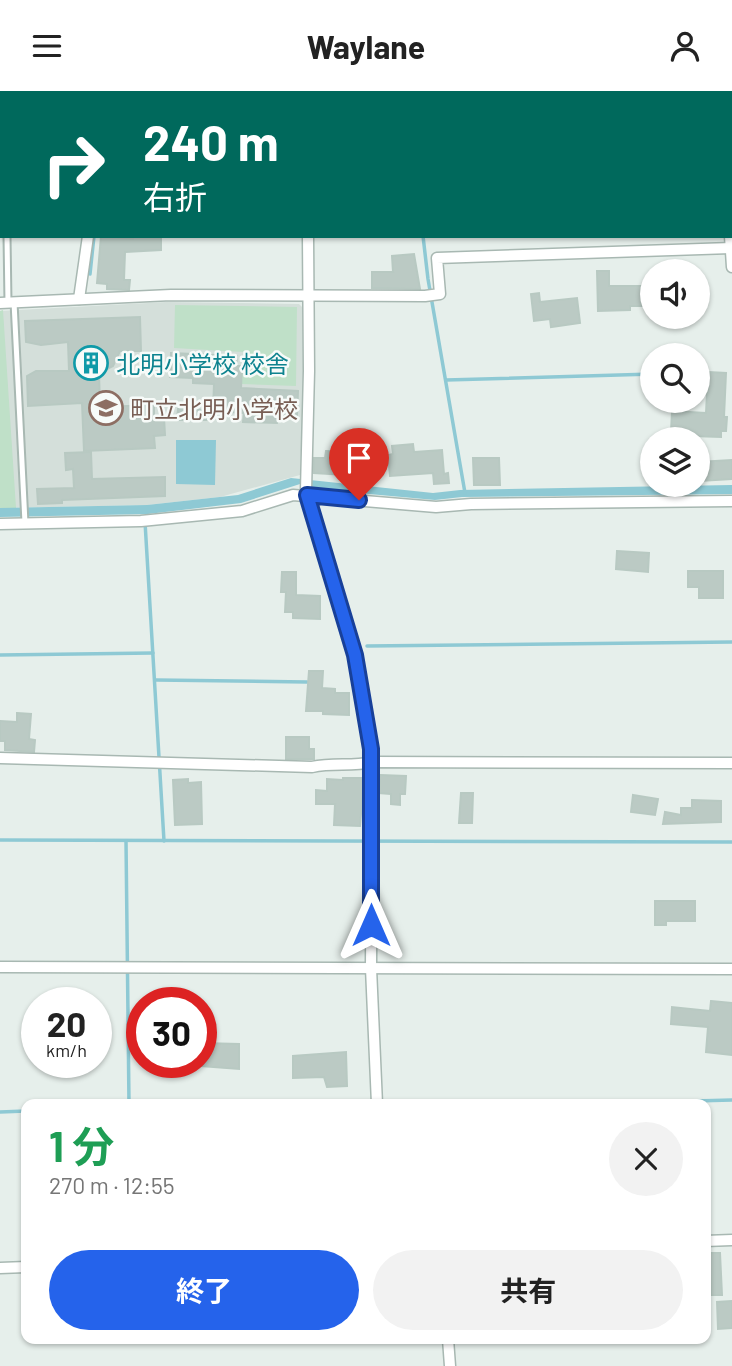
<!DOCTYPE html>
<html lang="ja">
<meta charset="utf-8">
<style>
:root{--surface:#fff;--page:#f2f2f2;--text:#222;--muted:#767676;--accent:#2563eb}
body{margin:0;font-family:Barlow,"Noto Sans JP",sans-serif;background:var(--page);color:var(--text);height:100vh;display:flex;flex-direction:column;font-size:26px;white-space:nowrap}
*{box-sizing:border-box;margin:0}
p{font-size:23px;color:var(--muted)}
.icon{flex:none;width:38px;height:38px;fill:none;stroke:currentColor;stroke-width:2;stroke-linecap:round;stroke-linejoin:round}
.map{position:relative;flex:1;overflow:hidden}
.details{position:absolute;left:21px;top:1008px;width:690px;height:245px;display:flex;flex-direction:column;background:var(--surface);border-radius:14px;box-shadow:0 2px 5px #0004}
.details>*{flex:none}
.guide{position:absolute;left:0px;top:0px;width:733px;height:147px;box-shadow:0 2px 5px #0004;background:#00695c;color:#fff;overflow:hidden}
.fabs{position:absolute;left:640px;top:168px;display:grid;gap:14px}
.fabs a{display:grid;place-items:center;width:70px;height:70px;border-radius:50%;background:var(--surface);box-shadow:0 2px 5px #0004;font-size:35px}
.speed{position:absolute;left:21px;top:896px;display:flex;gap:14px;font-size:35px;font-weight:700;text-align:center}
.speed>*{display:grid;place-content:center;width:91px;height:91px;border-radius:50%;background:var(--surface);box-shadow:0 2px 5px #0004;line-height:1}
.speed small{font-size:18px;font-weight:400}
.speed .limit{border:10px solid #d22;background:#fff;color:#111}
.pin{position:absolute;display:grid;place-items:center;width:60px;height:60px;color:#fff;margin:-72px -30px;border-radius:50% 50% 50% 0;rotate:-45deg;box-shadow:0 0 7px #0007}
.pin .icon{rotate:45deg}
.me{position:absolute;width:77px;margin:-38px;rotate:0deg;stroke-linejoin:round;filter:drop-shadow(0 0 5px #0008)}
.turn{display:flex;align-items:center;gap:24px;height:147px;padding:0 28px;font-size:32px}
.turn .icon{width:91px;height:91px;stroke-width:2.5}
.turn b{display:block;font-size:49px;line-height:60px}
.round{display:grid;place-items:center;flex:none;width:74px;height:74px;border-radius:37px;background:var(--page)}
.overview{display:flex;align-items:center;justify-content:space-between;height:119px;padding:0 28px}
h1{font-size:42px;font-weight:700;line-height:52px;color:#1e9e55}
.primary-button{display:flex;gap:14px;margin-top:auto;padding:14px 28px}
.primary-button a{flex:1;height:80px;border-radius:42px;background:var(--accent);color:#fff;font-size:28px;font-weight:700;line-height:80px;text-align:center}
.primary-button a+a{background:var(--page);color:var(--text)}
header{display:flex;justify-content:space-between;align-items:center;height:91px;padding:0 28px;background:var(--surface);font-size:32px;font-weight:700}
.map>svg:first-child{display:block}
</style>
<header><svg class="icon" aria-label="menu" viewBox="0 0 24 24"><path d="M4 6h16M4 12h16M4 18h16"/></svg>Waylane<svg class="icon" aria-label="person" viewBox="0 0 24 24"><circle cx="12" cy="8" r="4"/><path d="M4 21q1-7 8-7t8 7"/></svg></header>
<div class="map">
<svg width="732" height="1275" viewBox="0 0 732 1275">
<rect width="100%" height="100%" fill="#e6efeb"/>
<path fill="#d4dfda" d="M166,211L299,213L303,217L304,279L300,384L220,406L147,414L0,417V220Z"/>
<g fill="#bfe0c8">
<path d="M175,214L297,216L296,295L242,293L243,261L174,257Z"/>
<path d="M3,219L16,417H0V220Z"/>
</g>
<g fill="#8ec9d4">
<path d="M176,349H216L215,394L176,393Z"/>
<path d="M291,387L433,402L460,399L732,394V403L462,406L435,409L314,398L310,395L300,393L241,412L148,423L0,426V417L147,414L238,404Z"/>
</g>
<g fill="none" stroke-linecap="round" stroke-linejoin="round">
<g stroke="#8ec9d4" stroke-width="3.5">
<path d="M407,0V2"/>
<path d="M0,52H2"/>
<path d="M423,145L428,188L465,402"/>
<path d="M90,183L94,145"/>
<path d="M446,289L653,283"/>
<path d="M145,431L164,750"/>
<path d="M367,555L732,551"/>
<path d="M0,564L153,562"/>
<path d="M156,589L307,591"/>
<path d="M0,749L732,751"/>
<path d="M126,750L129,1013"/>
<path d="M580,1013L732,1009"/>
<path d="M0,1021L26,1020"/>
</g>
</g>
<g fill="#bbcac4" stroke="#b8c9c2" stroke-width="2">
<path d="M101,145L133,148V145H161V159L125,161L124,189H130L129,199L107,198V193L97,192Z"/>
<path d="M414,163L420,198L372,197V181H393L392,165Z"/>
<path d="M597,180H609V195H642V215H630V219L598,220Z"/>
<path d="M539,202L540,211L577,207L580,232L551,236L550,228L534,230L531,203Z"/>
<path d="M140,226L141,260H120L113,275L99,282L100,316L154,314V327L164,326L165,344L154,345L155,357L84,360L82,312L28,315L27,285L36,280H69L68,251L41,254L26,251L25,230Z"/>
<path d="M171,262L237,265L236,275H242L241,297L298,300L297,324L278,323L277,332L243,331L244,322L213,320L214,293L193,292V287L170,286Z"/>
<path d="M708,281L726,282L724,326H727L726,340H721V346L692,345V341H671L672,320L706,322Z"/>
<path d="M178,318L210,319V329H177Z"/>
<path d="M413,353L414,361L442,359L444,383L448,382L449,392L434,393L433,382L390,385L388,364L393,363L392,355Z"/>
<path d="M326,360L352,361V369L364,370L363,385L314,382V367H325Z"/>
<path d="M91,361L92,388L165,386V405L62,409V412L38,413L37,398L74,397L73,378L66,379L65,362Z"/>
<path d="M473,367H499L500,394H474Z"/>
<path d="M732,369V388L700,390L699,371Z"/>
<path d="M617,460L649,462L648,481L616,478Z"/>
<path d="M688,480H723V507H699V496H688Z"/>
<path d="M282,481H296V504L320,505V528L293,527V521H285L286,501H281Z"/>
<path d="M309,580H323L322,597L335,598V602H349V624L323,623V620H306Z"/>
<path d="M17,622L31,623L29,648L35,649L34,661L5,659V650H0V630L17,631Z"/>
<path d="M286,646H309V658H314V668H286Z"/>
<path d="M380,684L406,685L405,703H400V714L391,713V703L379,702Z"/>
<path d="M343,687H364L360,735L334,734L335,713H316V699L327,700V688L343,689Z"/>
<path d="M188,688V692L201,691L202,733L175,734L173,689Z"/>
<path d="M461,702H473L472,732H459Z"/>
<path d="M633,704L658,708L655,724L631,721Z"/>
<path d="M692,709L721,710V731L663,733L665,721L681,724V717H692Z"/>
<path d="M655,810H695V830H666V834H655Z"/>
<path d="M711,910L732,912V964L706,961L708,936L671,933L672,916L710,920Z"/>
<path d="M201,952L239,953V978L201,975Z"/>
<path d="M346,961L347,995L327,996L324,986L293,987V965Z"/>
<path d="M709,1162H720L722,1204H711Z"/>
<path d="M732,1210V1237L718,1238L717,1211Z"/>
</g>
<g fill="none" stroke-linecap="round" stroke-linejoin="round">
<g stroke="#a8b8b2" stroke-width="9">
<g id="service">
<path d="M7,145L8,211"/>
<path d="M14,211L25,432"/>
</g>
</g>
<g stroke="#a8b8b2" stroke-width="13">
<g id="minor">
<path d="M102,0V2"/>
<path d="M306,0V2"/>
<path d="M722,0V2"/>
<path d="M308,145L309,280L306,399L355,564L372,671L371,877L377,1013"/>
<path d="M730,145L732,176"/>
<path d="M79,208L88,145"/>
<path d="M0,212L171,204L425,205L440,203L437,167L731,157"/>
<path d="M0,433L141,430L242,420L293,404L436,416L471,413L732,410"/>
<path d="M0,667L312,676C334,671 351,676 372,671L732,672"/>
<path d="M0,876L732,878"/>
<path d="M705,1150L732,1149"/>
<path d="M0,1177L26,1176"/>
<path d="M448,1248L450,1275"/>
</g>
</g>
<use href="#service" stroke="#fff" stroke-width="5"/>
<use href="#minor" stroke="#fff" stroke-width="10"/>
</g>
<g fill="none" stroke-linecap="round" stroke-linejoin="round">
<g stroke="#184099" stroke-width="18">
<path id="route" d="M359,409L307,404L355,564L371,658V834"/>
</g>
<use href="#route" stroke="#2563eb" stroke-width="12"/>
</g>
<defs>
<g id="building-ring" transform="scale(1.75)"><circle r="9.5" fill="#f7fbf9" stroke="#0f9aa8" stroke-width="1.5"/><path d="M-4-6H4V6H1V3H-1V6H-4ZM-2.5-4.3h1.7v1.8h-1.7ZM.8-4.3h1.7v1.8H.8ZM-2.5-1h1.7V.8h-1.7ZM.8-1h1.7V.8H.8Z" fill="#0f9aa8"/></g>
<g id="school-ring" transform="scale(1.75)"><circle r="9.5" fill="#f7fbf9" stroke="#8d6e63" stroke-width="1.5"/><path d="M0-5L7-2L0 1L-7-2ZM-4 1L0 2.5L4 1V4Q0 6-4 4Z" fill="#8d6e63"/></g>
</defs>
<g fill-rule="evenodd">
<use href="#building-ring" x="91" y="272"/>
<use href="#school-ring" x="106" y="317"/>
</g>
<g text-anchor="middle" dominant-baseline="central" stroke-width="5" stroke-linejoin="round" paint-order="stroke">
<g font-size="24" fill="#0d838f" stroke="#f7fbf9" text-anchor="start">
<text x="116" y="272">北明小学校 校舎</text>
</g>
<g font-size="24" fill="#785e54" stroke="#f7fbf9" text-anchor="start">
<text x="130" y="317">町立北明小学校</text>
</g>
</g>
</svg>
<div class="fabs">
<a><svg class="icon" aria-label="sound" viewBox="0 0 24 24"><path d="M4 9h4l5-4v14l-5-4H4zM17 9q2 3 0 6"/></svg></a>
<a><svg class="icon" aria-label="search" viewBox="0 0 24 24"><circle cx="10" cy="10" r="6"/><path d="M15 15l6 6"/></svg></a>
<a><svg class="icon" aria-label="layers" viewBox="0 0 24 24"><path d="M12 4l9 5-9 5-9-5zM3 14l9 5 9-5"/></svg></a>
</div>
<div class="speed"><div>20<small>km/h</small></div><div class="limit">30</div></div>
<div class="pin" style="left:359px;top:409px;background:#d93025"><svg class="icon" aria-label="arrive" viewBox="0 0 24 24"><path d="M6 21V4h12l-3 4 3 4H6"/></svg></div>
<svg class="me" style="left:371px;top:834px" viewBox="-20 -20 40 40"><path d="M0-17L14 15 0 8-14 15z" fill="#2563eb" stroke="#fff" stroke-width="4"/></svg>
<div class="guide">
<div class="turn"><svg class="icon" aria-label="right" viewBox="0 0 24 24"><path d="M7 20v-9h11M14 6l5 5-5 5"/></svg><div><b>240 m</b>右折</div></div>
</div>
<section class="details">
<div class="overview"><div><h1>1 分</h1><p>270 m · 12:55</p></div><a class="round"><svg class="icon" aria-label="close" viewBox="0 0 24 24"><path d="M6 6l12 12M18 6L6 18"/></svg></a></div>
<div class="primary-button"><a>終了</a><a>共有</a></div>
</section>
</div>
